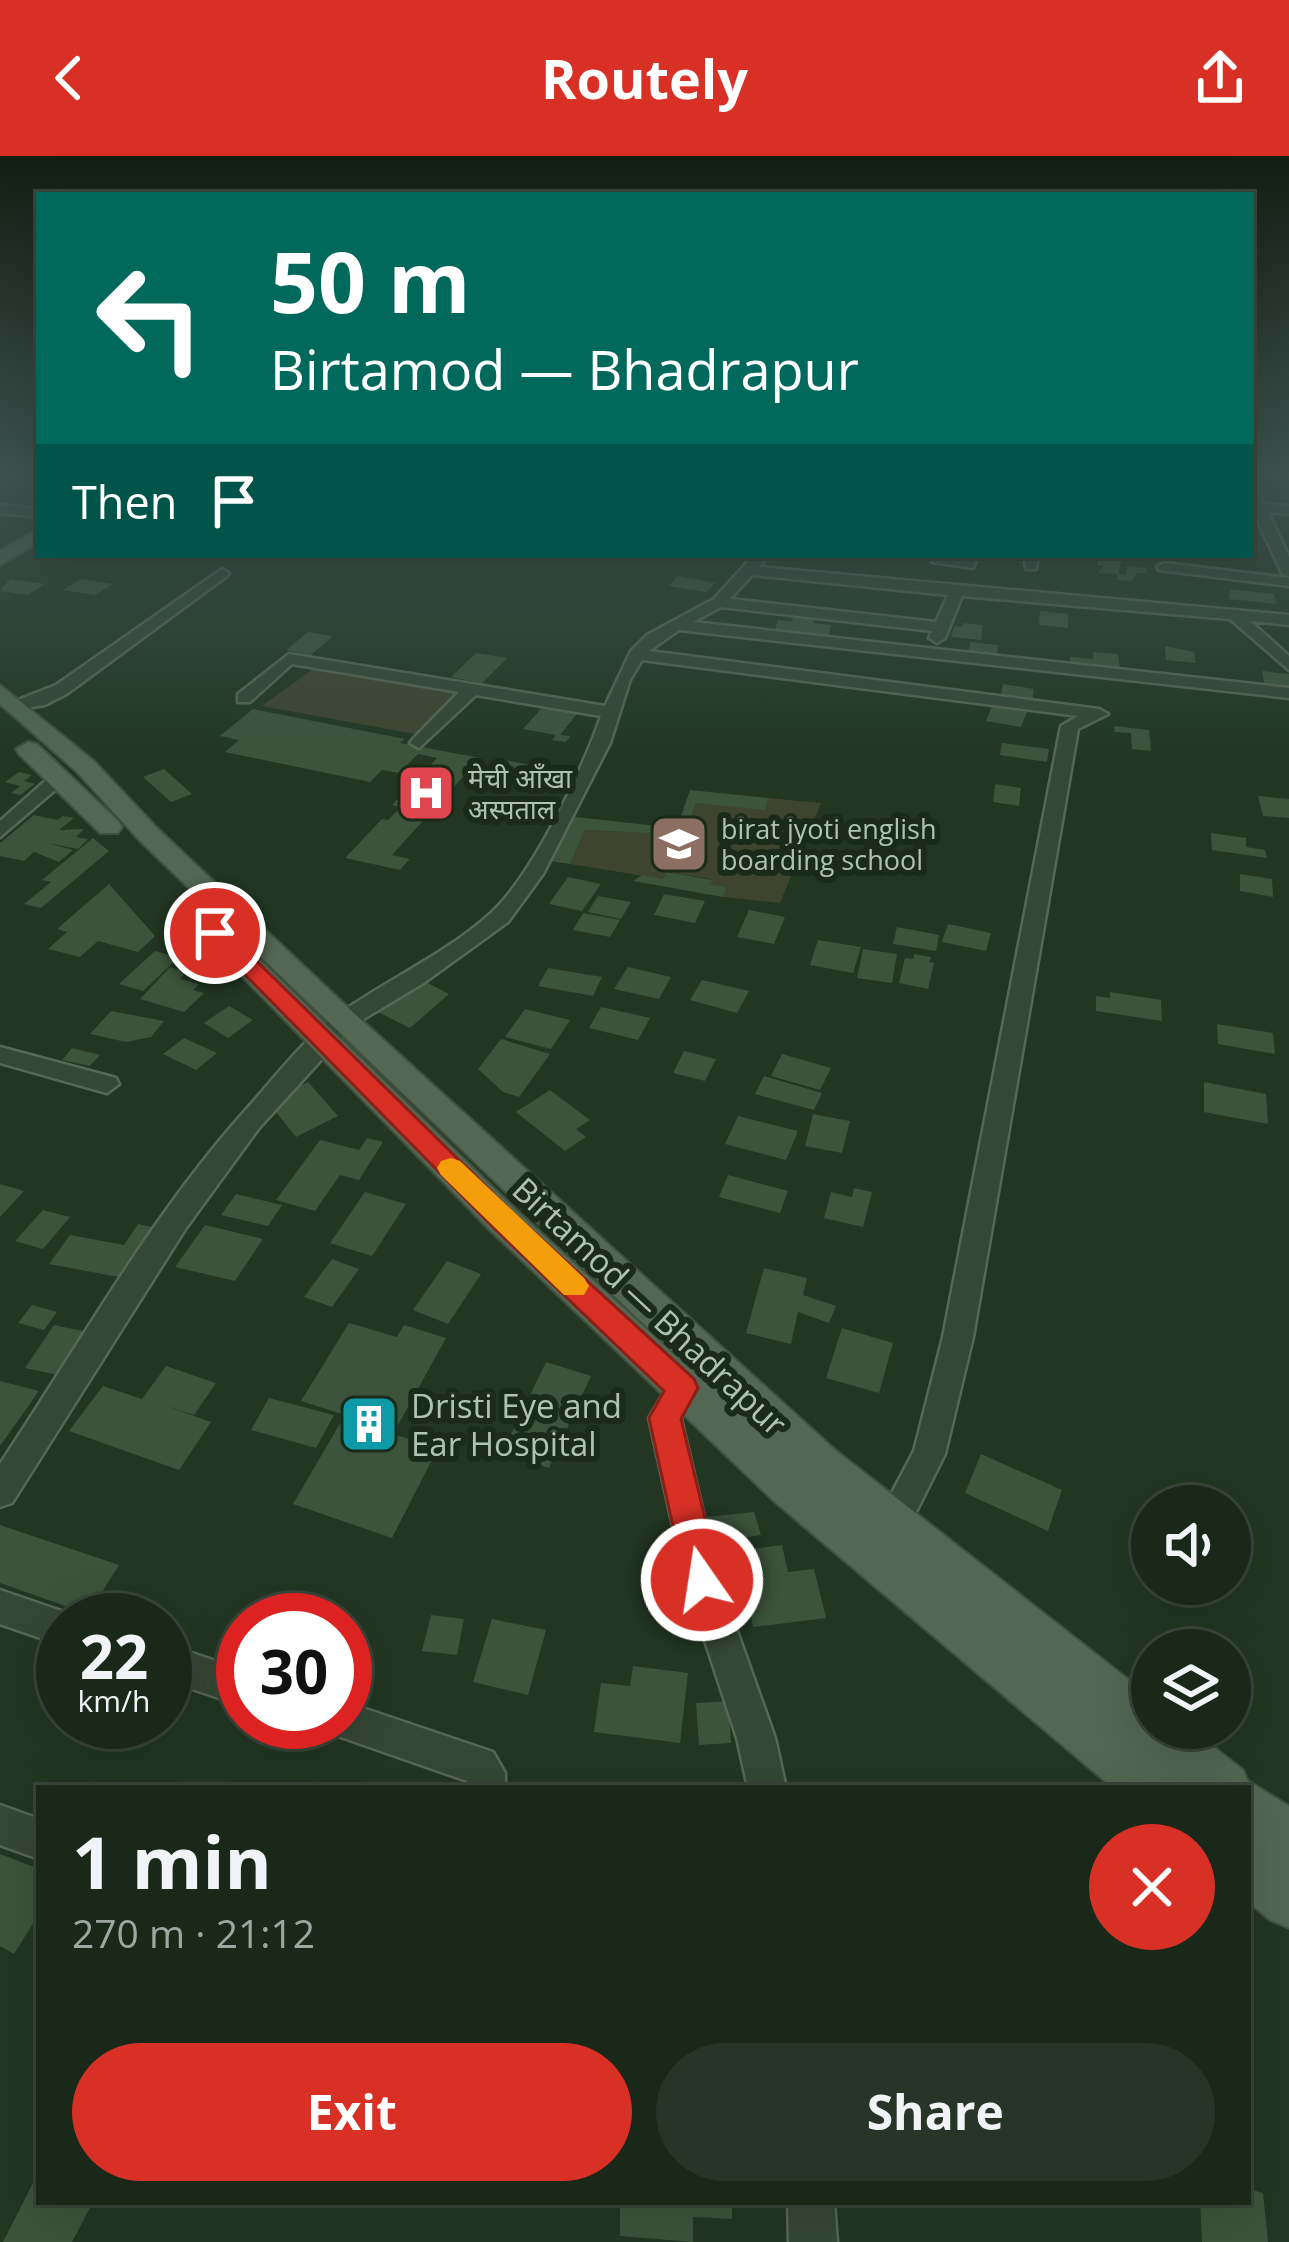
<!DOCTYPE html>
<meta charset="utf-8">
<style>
:root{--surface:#1a281a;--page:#273427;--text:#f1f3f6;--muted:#9fa6a2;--line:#384439;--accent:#d93025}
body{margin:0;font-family:"Open Sans","Noto Sans Devanagari",sans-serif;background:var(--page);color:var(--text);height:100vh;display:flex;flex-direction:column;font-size:45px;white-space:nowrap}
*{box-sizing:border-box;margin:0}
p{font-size:39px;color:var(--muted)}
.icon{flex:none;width:66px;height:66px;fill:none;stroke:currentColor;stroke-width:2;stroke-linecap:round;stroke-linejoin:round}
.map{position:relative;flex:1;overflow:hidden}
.side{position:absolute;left:36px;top:1629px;width:1215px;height:420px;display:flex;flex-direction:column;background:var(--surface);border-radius:0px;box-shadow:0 12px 48px #0002,0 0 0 3px var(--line)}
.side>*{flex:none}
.banner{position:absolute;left:36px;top:36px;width:1218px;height:366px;border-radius:0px;box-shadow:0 12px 48px #0002,0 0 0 3px var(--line);background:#00695c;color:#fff;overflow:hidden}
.tools{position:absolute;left:1131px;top:1329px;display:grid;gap:24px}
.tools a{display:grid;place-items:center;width:120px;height:120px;border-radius:50%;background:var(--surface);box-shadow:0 12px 48px #0002,0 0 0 3px var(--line);font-size:60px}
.speed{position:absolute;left:36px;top:1437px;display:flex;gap:24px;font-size:60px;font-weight:700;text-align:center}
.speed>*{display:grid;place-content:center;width:156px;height:156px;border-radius:50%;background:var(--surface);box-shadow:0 12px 48px #0002,0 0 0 3px var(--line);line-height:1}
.speed small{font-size:30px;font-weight:400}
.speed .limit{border:18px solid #d22;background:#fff;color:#111}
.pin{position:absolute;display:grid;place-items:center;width:102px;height:102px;color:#fff;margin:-51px;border:6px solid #fff;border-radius:50%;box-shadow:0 3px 12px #0007}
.me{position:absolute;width:132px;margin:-66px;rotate:347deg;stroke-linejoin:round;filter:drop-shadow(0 0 9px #0008)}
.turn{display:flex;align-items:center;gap:42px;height:252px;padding:0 36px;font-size:54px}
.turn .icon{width:156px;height:156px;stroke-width:2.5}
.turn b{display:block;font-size:84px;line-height:102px}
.then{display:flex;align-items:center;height:114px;padding:0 36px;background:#0003;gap:24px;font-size:45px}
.round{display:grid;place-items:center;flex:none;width:126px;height:126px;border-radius:63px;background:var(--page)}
.overview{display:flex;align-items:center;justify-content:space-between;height:204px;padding:0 36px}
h1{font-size:72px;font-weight:700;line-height:90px}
.action{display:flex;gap:24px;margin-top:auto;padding:24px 36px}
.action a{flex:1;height:138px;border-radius:72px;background:var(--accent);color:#fff;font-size:48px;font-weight:700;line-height:138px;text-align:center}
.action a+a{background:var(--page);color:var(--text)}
header{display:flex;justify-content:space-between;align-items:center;height:156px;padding:0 36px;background:var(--accent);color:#fff;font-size:54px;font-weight:700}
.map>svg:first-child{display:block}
</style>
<header><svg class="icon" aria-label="back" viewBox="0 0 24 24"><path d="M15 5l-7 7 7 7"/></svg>Routely<svg class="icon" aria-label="share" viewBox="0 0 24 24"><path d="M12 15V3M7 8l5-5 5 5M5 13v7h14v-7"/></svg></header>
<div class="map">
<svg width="1289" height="2086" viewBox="0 0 1289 2086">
<rect width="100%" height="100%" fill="#223622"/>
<g fill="#3f4430">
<path d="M316,511L457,535L420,579L262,550Z"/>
<path d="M768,642L821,647L780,747L723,741L727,731L710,728L711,723L668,716L663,723L570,708L585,674L685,679L696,647Z"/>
</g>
<g fill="#3c543b">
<path d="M1123,399L1118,418L1126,419L1127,411L1147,412V417H1137L1131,425L1117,424V418L1098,417L1104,409H1098L1097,400Z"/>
<path d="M678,420L715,427L706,436L668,430Z"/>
<path d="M10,423L45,428L28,439L0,435Z"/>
<path d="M81,423L113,428L96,439L63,434Z"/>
<path d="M1230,433L1274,438L1276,448L1229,443Z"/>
<path d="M1040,455L1068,458V472L1039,469Z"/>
<path d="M794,458L816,460L814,467L831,469L828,482L774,477L778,464L792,465Z"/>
<path d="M963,467L983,469L981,484L951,481L954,470L962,471Z"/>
<path d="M308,476L333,480L311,499L286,494Z"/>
<path d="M970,486L998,489L997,501L968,498Z"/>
<path d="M1165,490L1194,496L1196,507L1166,504Z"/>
<path d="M1093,496L1118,498L1120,513L1070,508V501L1094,503Z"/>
<path d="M476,497L507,502L482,527L451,521Z"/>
<path d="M1262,515L1289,518V533L1265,531Z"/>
<path d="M1003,528L1034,533L1032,547L1000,543Z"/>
<path d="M553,549L580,554L560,579L570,580L566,586L552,584L556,579L523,573L541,553L549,554Z"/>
<path d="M992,550L1027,556L1021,571L986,565Z"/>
<path d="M253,553L405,583L400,587L480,602L392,699L410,703L400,714L345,702L382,663L388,664L401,651L392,649L437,602L418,598L399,617L382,614L370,626L225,596L239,584L220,580Z"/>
<path d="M1114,570L1149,574L1151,595L1132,593L1131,577L1115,576Z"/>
<path d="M1002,587L1049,593L1047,606L1000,599Z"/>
<path d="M500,603L551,613L534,634L482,625Z"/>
<path d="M164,613L192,638L171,646L143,621Z"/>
<path d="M19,616L32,619L24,625L35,628L20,639L11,637L20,630L5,626Z"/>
<path d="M995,628L1021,632L1019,650L993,646Z"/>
<path d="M690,634L768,642L765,654L696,647L685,679L585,674L570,708L549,705L566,660L677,672Z"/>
<path d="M1258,640L1289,643V662L1263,660Z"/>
<path d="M34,659L58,664L63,660L74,662L59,674L84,673L76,681L88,683L78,693L47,687L73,694L59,706L34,696L24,705L0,700V687Z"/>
<path d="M1211,677L1246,682V691L1265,694L1267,702L1212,694Z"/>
<path d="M93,682L109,695L41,752L24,748L51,726L42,724Z"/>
<path d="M667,716L712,724L710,728L727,731L723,741L633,725L642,719L663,723Z"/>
<path d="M1240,718L1272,723L1273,741L1240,735Z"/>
<path d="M568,721L601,728L582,755L549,748Z"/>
<path d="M109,728L155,780L138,796L98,785L80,801L48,793L67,776L57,773Z"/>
<path d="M664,738L705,745L695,767L654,759Z"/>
<path d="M598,740L631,746L621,763L588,756Z"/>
<path d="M749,754L785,761L774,788L737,781Z"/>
<path d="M583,757L620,764L610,781L573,774Z"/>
<path d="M948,768L991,777L986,795L942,786Z"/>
<path d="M897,771L939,779L936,795L893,788Z"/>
<path d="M818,784L861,791L853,817L810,809Z"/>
<path d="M863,793L897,798L892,827L857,822Z"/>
<path d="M155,795L179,801L143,835L119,828Z"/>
<path d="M914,798L931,801L929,806L934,807L928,833L899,827L905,802L913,803Z"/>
<path d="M170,811L187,816L180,823L199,828L193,834L204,837L184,856L140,843Z"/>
<path d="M628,811L671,821L659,843L614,833Z"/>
<path d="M548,812L602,821L593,840L538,830Z"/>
<path d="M418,822L449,838L410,872L378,856Z"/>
<path d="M702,824L749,835L737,857L690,844Z"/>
<path d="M1110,836L1161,844L1162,865L1096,855V840L1110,842Z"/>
<path d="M229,850L253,864L228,882L204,867Z"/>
<path d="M601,851L650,862L638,884L589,872Z"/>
<path d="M525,853L570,864L551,893L505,881Z"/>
<path d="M111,855L164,865L151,881L126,886L90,878Z"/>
<path d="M1217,868L1273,877L1275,898L1218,888Z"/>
<path d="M184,882L217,897L196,914L163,898Z"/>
<path d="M501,883L550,898L519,941L503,936L478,913Z"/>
<path d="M72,892L100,899L90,910L62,904Z"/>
<path d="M684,895L716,903L705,925L673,917Z"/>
<path d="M782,898L831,912L820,934L771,920Z"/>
<path d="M764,920L822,937L814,954L755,938Z"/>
<path d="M308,926L338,960L296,981L272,951L287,944L282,938Z"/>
<path d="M1204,926L1266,938L1268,968L1204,956Z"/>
<path d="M550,934L590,964L576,973L586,981L565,995L516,956Z"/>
<path d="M813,958L850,965L842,997L805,990Z"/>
<path d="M738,960L798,975L786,1004L725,988Z"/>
<path d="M367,982L383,986L359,1024L340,1019L315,1055L276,1044L320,984L359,994Z"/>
<path d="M728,1019L788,1035L780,1057L719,1041Z"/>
<path d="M0,1028L24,1035L0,1061Z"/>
<path d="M854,1032L872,1036L863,1071L824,1062L831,1036L852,1041Z"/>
<path d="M365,1036L406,1048L372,1100L330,1087Z"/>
<path d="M236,1038L282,1049L268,1070L221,1059Z"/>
<path d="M43,1054L70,1061L43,1093L15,1085Z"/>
<path d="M138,1068L156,1072L124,1122L49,1108L70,1079L124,1089Z"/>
<path d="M205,1069L263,1083L235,1125L175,1111Z"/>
<path d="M332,1103L359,1113L332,1151L304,1141Z"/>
<path d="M447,1105L481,1118L448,1168L413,1154Z"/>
<path d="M764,1112L807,1122L803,1139L836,1150L829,1167L798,1156L791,1188L746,1177Z"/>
<path d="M32,1149L57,1156L44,1174L18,1167Z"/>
<path d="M349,1167L397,1181L404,1169L446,1182L393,1278L438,1292L392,1382L293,1348L345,1259L301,1245Z"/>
<path d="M54,1169L92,1177L64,1220L25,1212Z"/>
<path d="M842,1172L893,1187L879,1237L826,1222Z"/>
<path d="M546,1206L591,1220L549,1312L502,1297Z"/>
<path d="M166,1210L216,1227L194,1259L161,1248L211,1266L179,1314L69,1275L103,1230L142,1243Z"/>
<path d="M0,1225L39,1235L0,1290Z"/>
<path d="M269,1242L334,1259L316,1292L251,1274Z"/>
<path d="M981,1298L1062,1334L1048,1375L965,1337Z"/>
<path d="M754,1356L761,1379L711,1387L706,1361Z"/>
<path d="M0,1369L119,1409L88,1458L0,1427Z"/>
<path d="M782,1389L788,1416L814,1413L826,1462L753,1471L738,1395Z"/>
<path d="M431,1459L464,1463L457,1499L422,1495Z"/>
<path d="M492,1463L546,1474L528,1539L473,1526Z"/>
<path d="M345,1475L364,1481L345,1521Z"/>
<path d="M633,1510L688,1517L680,1587L594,1576L601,1527L630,1530Z"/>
<path d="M728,1545L731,1587L699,1589L696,1547Z"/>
<path d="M0,1698L39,1713V1758L14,1798L0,1790Z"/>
<path d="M36,2021L39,2046H93L72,2086H3Z"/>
<path d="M1248,2033L1263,2037L1268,2086H1202L1200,2046H1248Z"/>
<path d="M620,2046H732V2063L693,2061V2086L620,2080Z"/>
</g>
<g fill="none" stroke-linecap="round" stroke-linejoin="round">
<g stroke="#566755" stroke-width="5">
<g id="minor">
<path d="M1251,328L1265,348L1289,350V358L1268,356L1289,401V421L1282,417L1251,351Z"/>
<path d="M0,349L39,353V361L0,357Z"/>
<path d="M754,399H769L759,411L1289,459V469L1250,465L1289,500V514L1230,463L962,440L945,482L937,487L929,482L932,475L721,451L693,466L1289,532V542L679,474L649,495L1099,553L1108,558L1078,573L973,1181L945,1298L905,1378L893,1383L881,1378L876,1367L914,1295L943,1181L1061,570L1078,560L642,504L630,524L610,587L543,718L508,766L425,826L352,870L259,972L186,1072L12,1347L0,1351V1308C78,1191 150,1061 244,956C273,924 304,882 339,858C388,823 446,798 491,757C532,720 583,613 601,560L476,539L419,592L410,587L413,583L459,536L292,508L250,546H238V538L289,498L605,550L631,495L647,479L714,443ZM752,419L948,439L936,466L730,443Z"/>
<path d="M964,399H978L973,412L932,406L939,402L962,404Z"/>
<path d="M1024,399H1038L1036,413H1026Z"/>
<path d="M1164,407L1289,422V430L1159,414L1157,411Z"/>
<path d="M222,413L229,417L227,420L68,537L45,549L14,554L5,549L56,529Z"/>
<path d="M53,618L69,622L0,681V665Z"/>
<path d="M0,891L116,922L119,928L107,937L0,907Z"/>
<path d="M683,1219L694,1223L698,1232L681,1263L719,1424L775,1582L786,1632H748L737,1582L685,1424L649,1262L672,1223Z"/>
<path d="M0,1434L76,1460L77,1464H63V1490L0,1468Z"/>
<path d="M165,1488L243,1514V1550L165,1524Z"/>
<path d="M345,1546L493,1596L505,1617V1632H467V1625L332,1578L327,1566H345Z"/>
<path d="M0,1649L39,1663V1703L0,1689Z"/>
<path d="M788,2046H834L837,2086H789Z"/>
</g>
</g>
<g stroke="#3f503e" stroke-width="4">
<g id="major">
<path d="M39,372V386L0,409V395Z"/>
<path d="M0,529L94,605L158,673L355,858L834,1293L1152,1542V1572H1190L1243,1614L1248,1625L1289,1650V1772L1270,1764L1248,1746V1632H1184L1176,1625L1179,1632H1113L775,1346L490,1074L190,767L186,761L190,755H210L516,1054L699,1221L140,685L76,615L0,548Z"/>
<path d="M28,586L37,588L118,665L122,671L118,677H100L19,598L16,593Z"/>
</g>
</g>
<use href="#minor" fill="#354735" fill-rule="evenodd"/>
<use href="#major" fill="#536753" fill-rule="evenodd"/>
</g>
<linearGradient id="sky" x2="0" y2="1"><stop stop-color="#131e13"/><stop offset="0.52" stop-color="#3e524f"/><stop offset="1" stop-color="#3e524f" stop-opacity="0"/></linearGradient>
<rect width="1289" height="609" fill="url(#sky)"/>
<path fill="#d93025" stroke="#8d1f18" stroke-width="3" d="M215,770L223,772L512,1056L694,1223L698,1232L681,1263L720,1424L715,1436L702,1441L690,1436L685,1424L649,1262L664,1235L493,1071L208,781L204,777Z"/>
<path fill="#f59e0b" d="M451,1002L460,1005L584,1122L589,1130L584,1139H564L441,1019L437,1012L441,1005Z"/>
<defs>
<g id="hospital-square" transform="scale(3)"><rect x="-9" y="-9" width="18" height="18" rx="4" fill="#e0444e" stroke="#1b2b1a"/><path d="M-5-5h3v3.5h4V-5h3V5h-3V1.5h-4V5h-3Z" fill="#fff"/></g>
<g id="school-square" transform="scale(3)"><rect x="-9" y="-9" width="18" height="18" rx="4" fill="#8d6e63" stroke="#1b2b1a"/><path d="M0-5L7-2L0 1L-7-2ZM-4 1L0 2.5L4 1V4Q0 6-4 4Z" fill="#fff"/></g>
<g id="building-square" transform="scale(3)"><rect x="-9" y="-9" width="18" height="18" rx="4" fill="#0f9aa8" stroke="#1b2b1a"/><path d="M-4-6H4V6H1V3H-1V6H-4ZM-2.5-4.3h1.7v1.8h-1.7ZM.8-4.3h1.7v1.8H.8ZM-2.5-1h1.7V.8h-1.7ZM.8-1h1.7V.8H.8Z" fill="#fff"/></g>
</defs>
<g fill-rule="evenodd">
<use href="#hospital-square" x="426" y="637"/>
<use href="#school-square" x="679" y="688"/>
<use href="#building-square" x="369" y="1268"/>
</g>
<g text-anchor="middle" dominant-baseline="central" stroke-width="12" stroke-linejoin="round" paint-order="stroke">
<g font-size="27" fill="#afc3b0" stroke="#1b2b1a" text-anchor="start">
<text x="468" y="621">मेची आँखा<tspan x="468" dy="31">अस्पताल</tspan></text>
<text x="721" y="672">birat jyoti english<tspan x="721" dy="31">boarding school</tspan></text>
</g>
<g font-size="33" fill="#afc3b0" stroke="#1b2b1a">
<text transform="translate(650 1150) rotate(43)">Birtamod — Bhadrapur</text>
</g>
<g font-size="33" fill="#afc3b0" stroke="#1b2b1a" text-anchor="start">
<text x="411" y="1249">Dristi Eye and<tspan x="411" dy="38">Ear Hospital</tspan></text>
</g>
</g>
</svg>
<div class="tools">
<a><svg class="icon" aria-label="sound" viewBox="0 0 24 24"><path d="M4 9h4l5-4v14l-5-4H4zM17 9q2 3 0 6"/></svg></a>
<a><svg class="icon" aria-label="layers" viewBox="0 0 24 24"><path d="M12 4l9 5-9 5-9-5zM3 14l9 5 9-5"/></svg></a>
</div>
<div class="speed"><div>22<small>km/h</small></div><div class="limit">30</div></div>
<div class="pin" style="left:215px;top:777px;background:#d93025"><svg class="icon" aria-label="arrive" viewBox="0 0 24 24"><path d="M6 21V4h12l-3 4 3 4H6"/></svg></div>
<svg class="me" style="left:702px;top:1424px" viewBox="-20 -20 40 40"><circle r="17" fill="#d93025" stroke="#fff" stroke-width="3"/><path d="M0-11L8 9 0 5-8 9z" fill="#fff"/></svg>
<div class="banner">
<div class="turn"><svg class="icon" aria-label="left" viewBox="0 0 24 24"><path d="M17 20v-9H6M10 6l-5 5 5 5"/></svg><div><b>50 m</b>Birtamod — Bhadrapur</div></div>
<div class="then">Then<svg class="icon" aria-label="arrive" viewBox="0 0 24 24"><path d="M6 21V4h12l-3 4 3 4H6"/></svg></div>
</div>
<section class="side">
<div class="overview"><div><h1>1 min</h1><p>270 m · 21:12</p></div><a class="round" style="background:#d93025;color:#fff"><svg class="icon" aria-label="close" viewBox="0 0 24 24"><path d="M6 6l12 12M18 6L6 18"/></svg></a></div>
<div class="action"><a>Exit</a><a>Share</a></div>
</section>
</div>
